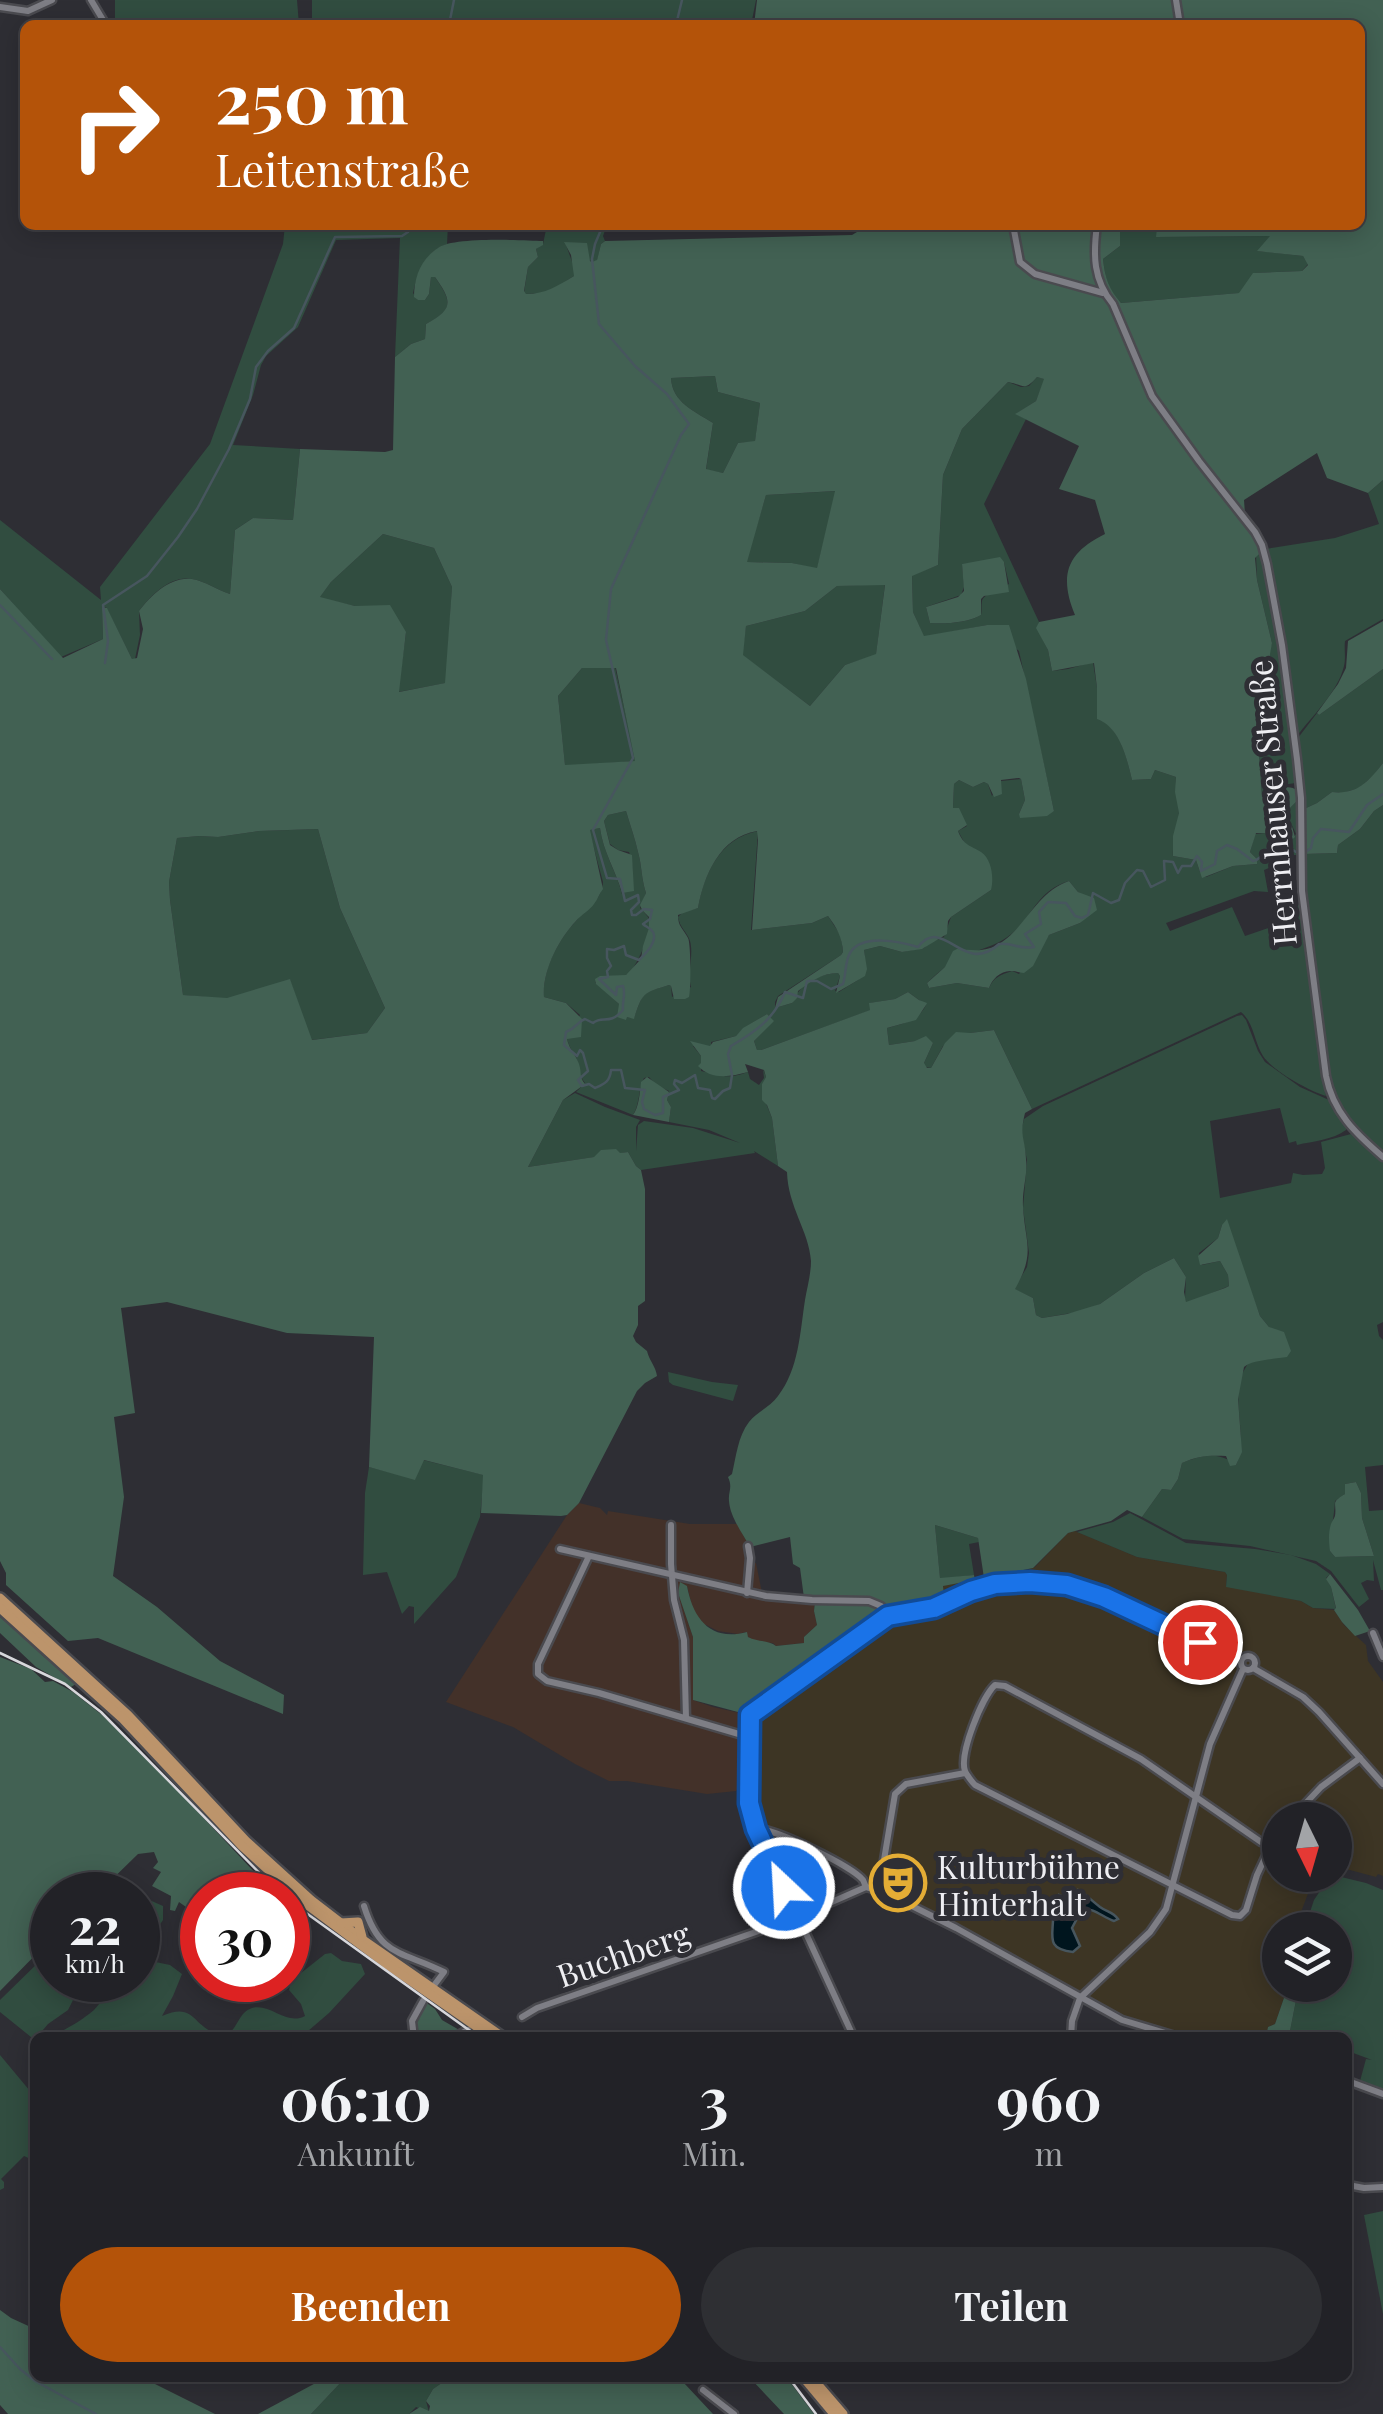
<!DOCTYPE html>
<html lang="de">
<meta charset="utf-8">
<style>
:root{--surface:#222227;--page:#2e2f33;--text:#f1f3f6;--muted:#a2a4a7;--line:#3f3f44;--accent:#b45309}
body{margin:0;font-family:"Playfair Display",serif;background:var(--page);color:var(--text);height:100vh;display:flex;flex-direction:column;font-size:38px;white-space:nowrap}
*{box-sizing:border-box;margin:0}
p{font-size:32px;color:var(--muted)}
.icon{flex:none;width:55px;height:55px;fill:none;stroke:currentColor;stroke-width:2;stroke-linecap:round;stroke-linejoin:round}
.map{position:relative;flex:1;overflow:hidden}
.details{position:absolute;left:30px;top:2032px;width:1322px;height:350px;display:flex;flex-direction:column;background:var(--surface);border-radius:15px;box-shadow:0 5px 25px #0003,0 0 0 2px var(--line)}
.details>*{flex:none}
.guide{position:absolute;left:20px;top:20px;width:1345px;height:210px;border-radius:15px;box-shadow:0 5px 25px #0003,0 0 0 2px var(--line);background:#b45309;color:#fff;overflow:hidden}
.needle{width:65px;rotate:175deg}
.buttons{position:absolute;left:1262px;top:1802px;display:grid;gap:20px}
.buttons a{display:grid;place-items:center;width:90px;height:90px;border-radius:50%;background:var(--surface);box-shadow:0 5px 25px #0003,0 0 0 2px var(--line);font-size:50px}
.speed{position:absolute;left:30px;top:1872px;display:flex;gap:20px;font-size:50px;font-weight:700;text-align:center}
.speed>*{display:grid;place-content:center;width:130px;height:130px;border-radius:50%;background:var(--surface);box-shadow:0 5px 25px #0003,0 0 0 2px var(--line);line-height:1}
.speed small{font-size:25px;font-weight:400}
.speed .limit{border:15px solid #d22;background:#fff;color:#111}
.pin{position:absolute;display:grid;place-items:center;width:85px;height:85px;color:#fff;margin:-42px;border:5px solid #fff;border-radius:50%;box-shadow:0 2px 10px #0007}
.me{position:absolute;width:110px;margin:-55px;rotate:335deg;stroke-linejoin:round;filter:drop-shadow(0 0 8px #0008)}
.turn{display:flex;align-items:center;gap:35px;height:210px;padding:0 30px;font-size:45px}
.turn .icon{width:130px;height:130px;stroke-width:2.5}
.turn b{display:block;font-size:70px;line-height:85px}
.eta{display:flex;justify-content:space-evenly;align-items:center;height:170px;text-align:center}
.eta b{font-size:60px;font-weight:700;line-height:70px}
.button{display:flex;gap:20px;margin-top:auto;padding:20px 30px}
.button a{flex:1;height:115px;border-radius:60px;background:var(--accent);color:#fff;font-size:40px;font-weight:700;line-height:115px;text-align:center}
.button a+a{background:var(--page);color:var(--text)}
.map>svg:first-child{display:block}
</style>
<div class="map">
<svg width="1383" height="2414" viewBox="0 0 1383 2414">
<rect width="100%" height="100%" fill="#2e2e34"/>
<path fill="#433129" d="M579,1503L600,1508L607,1515L608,1511L690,1524H737L750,1547L752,1563H756L762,1593L815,1602L814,1611L817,1625L804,1637V1643L776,1646L773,1643L757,1642L748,1637L746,1632L738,1634L718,1631L704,1624L693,1611L687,1586L678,1593L693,1637V1700L713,1707L749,1715L748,1770L736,1791L707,1794L627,1781H609L575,1764L513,1727L446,1702L567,1515Z"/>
<path fill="#3d3524" d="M1075,1531L1137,1557L1225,1572L1227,1575L1226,1586L1301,1601L1313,1608L1334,1610L1344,1625L1366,1645L1368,1661L1383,1682V1876L1378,1874L1376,1877L1335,1866V1820H1280V1875H1315L1295,1928L1280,1930L1279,1989L1285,1995L1275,2024L1268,2027L1266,2037H1185L1084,2003L757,1822L745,1752L754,1711L898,1613L910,1607L939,1605L934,1597L944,1594L943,1586L945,1585L1026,1571L1035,1567L1068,1533Z"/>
<g fill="#314d40" fill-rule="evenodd">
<path d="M115,0H297L299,25H123L115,19Z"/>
<path d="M312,0H756L751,25H312Z"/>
<path d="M285,225H448L447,244C425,252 418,271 413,293L418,300H425L429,294L431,277H435C452,302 454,309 426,324L425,339L411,344L395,357L400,238L336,240L298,327L266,356L261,365L253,395L233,445L300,449L293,520L253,518L235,530L230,594C217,590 205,581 192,579C171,575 151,595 139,611L140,635L135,659H132L106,607L102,608L103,639L61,657L0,589V520L101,600L100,587L210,444L283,244Z"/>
<path d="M547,225H607L603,236L605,241L601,244L597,261L592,262L565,242L575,270L574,276L547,293L526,294L524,293L528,267L538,257L536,249L543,244Z"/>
<path d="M1130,225H1302L1241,229L1158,228L1157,237L1271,236L1258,251L1303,256L1308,264L1302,271L1254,273L1240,293L1121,303C1108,289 1105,277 1103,259L1120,246V232L1130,231Z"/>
<path d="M715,376L718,392L760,403L755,442L738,443L723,473L706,470L713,423C694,411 672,402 671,378Z"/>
<path d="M1037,377L1045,379L1036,401L1016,414L1026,419L984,504L1039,622L1037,628L1048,650L1052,671L1068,669L1093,662L1097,688V718C1120,727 1127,758 1132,780L1151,779L1155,770L1176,777C1175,790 1179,800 1179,812C1179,827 1172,838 1173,856L1196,860L1200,872L1206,877L1233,866L1257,864V859L1250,852L1255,834L1265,833L1281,847L1289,844L1296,834L1291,823L1283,821L1282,816L1299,799L1300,855H1281L1284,862L1264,870L1268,892L1254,891L1166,923L1170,931L1232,907L1245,936L1283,923L1280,904L1299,902L1297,889L1299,890L1326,1096C1308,1090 1274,1072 1263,1056C1254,1041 1254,1023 1241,1012L1032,1109L994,1030L970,1033L943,1046L931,1068L924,1067V1063L933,1043L915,1041L889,1045L887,1028C903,1024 919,1020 926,1005L908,992L895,999L870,1003L871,1010L761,1050H757L754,1041L773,1021L767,1014L747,1026L736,1036L711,1042V1047L693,1046L701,1056V1071C722,1075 726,1080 748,1072L750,1079L759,1085L764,1078L763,1069L766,1077L762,1085L765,1101L772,1118L778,1166L754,1151L755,1153L641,1170L636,1166L628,1152L528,1167L563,1100L575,1093L605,1107L640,1120L636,1127V1151L638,1125L644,1121L693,1128L740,1143L709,1130L669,1122L671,1107L667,1100L669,1091L656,1085L649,1077L644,1078C638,1090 640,1104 633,1115L576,1092L585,1083C579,1076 580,1067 576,1057C572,1051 569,1046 567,1039L580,1015L566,1003L544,997C542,971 558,940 576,921C587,908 602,900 603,882L589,830L600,828C603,852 616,871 622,894C633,880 635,869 629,852L618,850L610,844L604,821L608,815L626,811C630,825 635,838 638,852C642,866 641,877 646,893L640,908C643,911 649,917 650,921C652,932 636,968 628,974C624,977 602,980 595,982L619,1004L627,1017L634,1018C643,992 642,993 669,985L671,986L672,997L691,987C687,972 694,955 690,941C687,932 680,928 678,917L683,912L698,908C704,874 720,838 758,831L751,930L812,923L828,916L841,936L843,952L841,955L778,996L775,1002V1008L792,1003C800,984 817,974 838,973L840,976L835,991L839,992C863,975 868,981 864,950L880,946L902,952L924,948L929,943L944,937L951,917L991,890L958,831L967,826L953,808L954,784L959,780L973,787L984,782L988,784L992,796L1001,781L1021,779L1025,800L1019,814L1054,811L1019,651L987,625L924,637L913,612L912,575L938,565L943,475L962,429L1008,382L1021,387L1029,386ZM1004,562L1009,584C1002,588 983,594 982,601C981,606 982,611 981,615C967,623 947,624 930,623L926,607L961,595L964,587L962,564ZM1069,881L1078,892L1095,902V908L1080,923L1049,935L1019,974L1012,971C1000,975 994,977 989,988L957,983L929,988L927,983C940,970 956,958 974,952C987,947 999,944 1010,935C1033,917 1036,891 1069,881Z"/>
<path d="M1383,480V619L1345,641C1344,649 1346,658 1344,666C1338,692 1312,716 1297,736L1266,549L1335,538L1379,524L1368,493Z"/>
<path d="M836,491L817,569L792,563L746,562L766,495Z"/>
<path d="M383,534L434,548L452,587L446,683L398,692L406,633L375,607L355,606L319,598L331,582Z"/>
<path d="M1262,551L1277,632L1297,780L1296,783L1281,785L1262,796L1255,696L1272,643L1257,580L1256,555Z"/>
<path d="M885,584L876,655L845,665L810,706L742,655L746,626L805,611L837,586Z"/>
<path d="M615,667L636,761L565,766L558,696L582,668Z"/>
<path d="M1383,669V763L1373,776L1359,788L1343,793L1332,792L1317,803L1304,809L1298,738L1317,713L1319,715Z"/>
<path d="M1383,805V1154L1345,1118L1329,1085L1304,897V854L1337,853L1338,845L1360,829L1374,811Z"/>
<path d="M318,829L340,908L385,1008L367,1033L311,1040L290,980L227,999L183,995L170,900L169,882L177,838L199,836L218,837L259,831Z"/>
<path d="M1242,1015L1246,1020L1258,1051L1265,1062L1300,1087L1329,1100L1346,1127V1130C1333,1140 1313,1141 1297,1145L1296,1141L1289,1143L1280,1108L1210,1121L1220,1198L1291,1183L1293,1173L1303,1175L1322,1174L1325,1168L1321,1142L1351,1134L1383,1159V1322L1377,1325L1379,1336L1383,1340V1465L1365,1467L1369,1511L1383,1510V1590H1381L1373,1560L1374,1581L1367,1580L1361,1583L1369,1599L1359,1607L1331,1571L1316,1561L1250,1546L1183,1539L1142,1517L1162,1489L1171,1490L1178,1479L1182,1463C1201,1455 1220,1451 1236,1465C1247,1443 1235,1409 1239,1384C1242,1371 1247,1366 1253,1356C1259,1347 1264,1337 1269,1327L1260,1316L1245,1275L1222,1225L1218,1238L1199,1253L1202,1265L1220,1261L1228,1275L1229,1286L1190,1302H1186L1185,1299L1186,1277L1174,1258L1144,1273L1100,1304L1083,1311L1042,1318L1036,1315L1033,1298L1014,1289L1027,1267L1029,1253L1023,1208L1027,1160L1021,1131L1024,1119L1043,1106L1237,1016ZM1356,1482L1361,1493L1362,1518L1374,1556L1335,1557L1330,1551C1330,1533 1334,1518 1335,1501L1345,1494V1484Z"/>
<path d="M668,1372L712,1382L738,1385L733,1401L673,1385L669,1382Z"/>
<path d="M423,1460L484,1475L480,1517L456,1577L414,1624V1607L409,1606L402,1614L387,1572L363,1575L365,1493L369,1467L415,1479Z"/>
<path d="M1130,1513L1186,1543L1255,1549L1291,1555L1316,1564L1330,1574L1326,1578L1331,1587L1336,1609L1313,1608L1301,1601L1226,1587L1227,1575L1225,1572L1137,1557L1077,1532L1113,1522Z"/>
<path d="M935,1525L978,1538L979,1542L969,1544L974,1575L940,1579Z"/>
<path d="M1333,1875L1366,1883L1383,1890V2090L1360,2081L1366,2059L1372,2060L1348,2051V2038C1328,2037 1307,2040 1290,2031L1299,1985H1335V1930H1304L1314,1900L1330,1876Z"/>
<path d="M138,1895L163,1906V1920L148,1942H141L138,1939Z"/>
<path d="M331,1953L342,1961L361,1964L365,1974L329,2013L301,2037L138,2038L142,2032L131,2030L124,2037H60V2032C70,2027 85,2018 94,2010C113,1991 100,1980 138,1980V1964L141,1959L170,1965L182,1974L173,1996L162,2016C195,2002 191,2025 217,2034C237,2041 235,2013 252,2008C271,2003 286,2026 305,2016L301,2004L289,1990L291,1981L325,1954Z"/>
<path d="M42,1959L52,1960V1980H95L87,1990L73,2000L68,2010L48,2024L37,2037H31L0,2012V2000Z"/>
<path d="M0,2055L35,2097V2161L24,2156L1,2179L4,2182V2188L0,2190Z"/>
<path d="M1383,2211V2314L1364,2215Z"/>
<path d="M345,2378H449L433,2389L426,2401L429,2412L416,2407L409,2414H311Z"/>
</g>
<g fill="#426153" fill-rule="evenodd">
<path d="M757,0H1383V480L1368,493L1327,478L1317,453L1244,500L1245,514L1241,520L1262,551L1255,558L1257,580L1272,643L1269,660L1255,696L1262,797C1273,794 1285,781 1298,791L1299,799L1282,816L1283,821L1291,823L1295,837L1283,848L1265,833H1256L1250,852L1257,859V864L1233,866L1202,878L1196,860L1173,856V836L1179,813L1175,792L1176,777L1155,770L1151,779L1132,780C1127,759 1120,727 1097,719V688L1094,663L1052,671L1048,650L1036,628L1039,622L1075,615C1059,576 1066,553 1105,534L1095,500L1059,489L1079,446L1015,414L1036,401L1044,379L1037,377C1024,392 1024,385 1008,382L962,429L943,475L938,565L912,576L913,612L924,636L987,625H1009L1026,679L1054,811L1047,816L1020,818L1019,814L1025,800L1021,779L1019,778L1001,780L1002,794L994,797L988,784L984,782L973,787L959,780L954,784L953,808H959L967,825L958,831C964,846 970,845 981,852C992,859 994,879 991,890L951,917L948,921L947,934L922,949L902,952L880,946L864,950L867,969L865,976L836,993L840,976L838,973C822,973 810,982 798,991L797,998L792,1003L775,1008L778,997L841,955L843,952C842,937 837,928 828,916L812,923L752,930L758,840L757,831C720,837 704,875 698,908L678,915C678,927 683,928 688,938C691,943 691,990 689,997L685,999H674L671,986L669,985C643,993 642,993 634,1019L627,1017L626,1020L617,1017L619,1004L596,984L595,979L600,976L626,975L641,959L643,946L649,928V917L642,910L640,905L646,893C641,877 642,866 638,852C635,838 630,825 626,811L608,815L604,821L610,845L618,850L632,855L634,891L622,893C616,871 603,852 600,828L590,830L603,889C599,894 598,899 594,904C590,910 581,915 576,921C559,939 542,971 544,997L566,1003L582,1019L581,1037L567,1039C569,1049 576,1055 579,1064C582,1073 579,1077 585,1084L563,1100L528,1167L594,1157L601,1150L616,1149L620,1153L628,1152L636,1166L641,1170L645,1189V1301L638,1306V1325L633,1336L636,1342L647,1351C649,1360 656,1367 657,1376L645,1383L637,1391L579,1503L567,1515L561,1516L481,1513L483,1475L424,1460L415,1480L369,1467L374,1337L287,1333L167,1302L121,1308L135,1413L114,1417L124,1497L113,1576L157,1607L220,1661L284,1695L283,1714L98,1638L68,1641L6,1585V1573L0,1561V589L63,658L103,639L102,607L107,608L132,659L137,658L143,629L139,611C151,595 171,576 192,579C205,581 217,590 230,594L235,530L253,518L293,520L300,449L385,452L393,450L395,357L411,344L425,339L426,324C454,309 452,301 435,277H431L429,294L425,300H418L414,297C414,277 421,259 438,248C452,237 523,240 543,241V245L536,249L538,257L528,267L524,291L526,294C546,294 557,286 574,276L571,255L564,242L587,243L590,261L592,262L597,260L601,244L605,241L852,235L857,232L859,225H1130V231L1120,232V246L1103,259C1105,278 1109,289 1121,303L1239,293L1253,273L1302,271L1308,265L1303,256L1257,251L1270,236L1156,237L1157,228C1226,228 1293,225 1360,225V25H754ZM715,376L718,392L760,403L755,441L738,443L723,473L706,469L713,423C694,411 672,402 671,378ZM835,491L817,568L792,563L747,562L766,495ZM383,534L434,548L452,587L445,683L399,692L406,632L390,605L355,606L320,597L331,582ZM885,585L876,654L845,665L810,706L743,655L746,626L805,611L837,586ZM582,668H616L635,761L565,765L558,696ZM318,829L340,908L385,1008L367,1033L312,1040L290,979L227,998L183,995L170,900L169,882L177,838L199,836L218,837L259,831Z"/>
<path d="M1000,557L1004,562L1009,592L984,596L981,599V615C967,623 946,624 930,623L926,607L958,597L964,591L962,564Z"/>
<path d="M1383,621V669L1319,715L1317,713L1338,684L1346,668L1348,641Z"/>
<path d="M1383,763V805L1374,811L1360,829L1338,845L1337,853L1304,854V809L1317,803L1332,792C1357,795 1369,781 1383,763Z"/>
<path d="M1069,881L1078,892L1094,898L1097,910L1080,923L1049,935L1033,966L1024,973C1020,973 1016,971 1012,971C1001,970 992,979 989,988L957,983L929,988L927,983L945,967L953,951L957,949C965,949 974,951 981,950C1020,946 1030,894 1069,881Z"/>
<path d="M908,992L919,1000L927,1003L926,1005L916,1020L887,1028L889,1045L915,1041L926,1036L933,1043L924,1063L927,1068H931L945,1043L956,1032L970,1033L994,1030L1032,1109L1025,1113C1019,1138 1025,1136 1026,1159C1028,1174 1022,1190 1023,1206C1025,1244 1036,1252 1015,1289L1033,1298L1036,1315L1042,1318L1067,1314L1100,1304L1144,1273L1174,1258L1186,1277L1184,1292L1186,1302L1225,1288L1229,1286L1228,1275L1220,1261L1200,1265L1198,1256L1218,1238L1222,1225L1227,1219L1260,1316L1269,1327L1284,1332L1291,1351L1287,1357C1275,1359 1251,1360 1244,1367L1238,1399L1242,1452L1236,1465L1230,1466L1226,1456C1210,1455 1197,1456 1182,1463L1178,1479L1171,1490L1162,1489L1142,1517L1127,1510L1111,1521L1068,1533L1033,1568L984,1578L978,1538L935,1525L940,1578L974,1575L975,1580L943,1586L944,1594L935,1597L939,1605L910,1607L898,1613L749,1715L693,1700V1637L678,1593L680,1582L687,1586C693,1618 710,1642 747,1632L748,1637C757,1642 769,1640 776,1646L804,1643V1637L817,1625L814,1611L815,1602L804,1598L800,1568L793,1564L790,1537L750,1547C743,1534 730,1517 729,1501C728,1491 733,1488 728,1477L732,1474C736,1457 738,1436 749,1422C757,1412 770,1407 778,1396C799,1369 800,1332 805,1300C807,1288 811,1274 811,1261C809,1231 788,1207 787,1172L778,1166L772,1118L767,1105L762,1100V1084L766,1077L764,1070L745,1064L748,1072C730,1077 711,1080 698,1066L701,1063V1056L690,1041L710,1046L713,1042L736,1036L743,1028L767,1014L774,1021L754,1041L757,1050H761L870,1010L869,1003L895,999Z"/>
<path d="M647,1077L669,1092L667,1100L671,1107L669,1122L633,1115C639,1107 640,1092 641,1082Z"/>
<path d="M1356,1482L1361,1493L1362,1518L1374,1556L1335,1557L1330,1551C1329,1543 1328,1533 1331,1524C1332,1521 1334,1519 1335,1516C1337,1502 1330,1503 1345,1494V1484Z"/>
<path d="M1330,1574L1358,1610L1370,1631L1355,1636L1342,1622L1334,1610L1336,1608L1331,1587L1326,1579Z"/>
<path d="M0,1617L29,1640C39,1658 62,1667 79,1682L71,1687L36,1667L0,1633Z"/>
<path d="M0,1657L31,1669L45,1682L53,1681L73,1692L102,1715L149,1760L276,1895H202V1937L196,1922L186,1918V1907L179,1902L175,1911L170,1910L171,1896L152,1886L161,1872L153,1868L158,1862L154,1852L138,1854L96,1895H52V1938L0,1991Z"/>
<path d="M1281,1985H1299L1290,2031L1293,2034L1311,2037H1266L1268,2027L1275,2024L1285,1995L1279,1989Z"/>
<path d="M424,2001L435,2009L442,2020L461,2031L447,2037H416L414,2026Z"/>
<path d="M0,2310L11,2318L35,2329V2378H143L215,2414H8L0,2405Z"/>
<path d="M325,2378H345L311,2414H258Z"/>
<path d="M449,2378H686L684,2383L713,2414H409L420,2407L429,2411L430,2406L426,2401L433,2389Z"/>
<path d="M750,2378H787L814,2414H784Z"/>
</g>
<path fill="#00151e" stroke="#47565e" stroke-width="2.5" d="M1078,1890C1088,1896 1092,1901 1100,1907C1107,1912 1113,1912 1118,1919L1114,1921C1102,1917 1095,1908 1082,1909L1072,1928L1080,1946L1073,1952C1048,1949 1052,1939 1053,1921C1054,1905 1052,1910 1059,1895L1071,1901Z"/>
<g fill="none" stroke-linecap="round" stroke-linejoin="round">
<g stroke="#47565e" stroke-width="2.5">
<path d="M449,25L454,0"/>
<path d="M676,25L682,0"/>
<path d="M603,225L595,244L592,259L599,324L635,366L667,394L689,424L681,435L611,589L606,640L633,758L593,830L607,878L620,879L625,901L638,895L639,902L631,910L632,915H636L644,909L652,910L650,919L643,924C646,927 651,928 653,932C658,942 645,954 639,960L626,955L624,946L614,950L607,949V958L611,966L607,971L608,977L599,979L616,995L617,987L623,986C626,995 622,1001 623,1010C609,1026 603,1015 593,1023L585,1019C577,1022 578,1027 566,1032L564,1045L577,1056L580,1050L583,1053L588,1071L578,1080L582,1086L589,1084L595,1088C604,1084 610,1082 611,1070H621L625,1088L645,1090L642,1102L644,1109L655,1115L663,1113V1097L679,1090L674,1084L675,1080L682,1083L695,1075L698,1088L710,1090L712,1098L715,1099L723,1091L730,1088L732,1075L728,1054L731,1046C755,1032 774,1019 785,992L803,998L807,981H817L831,989L843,984C846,975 845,961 850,953C862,933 901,942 918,947C944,914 963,977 999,944C1013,942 1019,950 1034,947L1025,934L1041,924L1039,912L1048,902L1066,903L1075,916L1082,918L1088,915L1093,893L1111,903L1119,900L1125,883L1137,870L1143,871L1151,887L1165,880L1164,861L1173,862L1178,873L1182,866H1191L1197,856L1202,862L1201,871L1215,864L1217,851L1227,845L1237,849L1253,861C1264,859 1266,845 1277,840L1296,852"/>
<path d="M0,605L52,659"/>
<path d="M105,663L108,641L103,605L147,576L178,537L197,509L229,449L250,399L256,367L268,351L294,328L335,237L402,236L408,232L409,225"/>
<path d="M1307,851L1311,848L1313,838L1321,829L1349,832L1367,805L1383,794"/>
<path d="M0,2347L20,2369L35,2381L96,2414"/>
</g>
<g stroke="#4a4a4f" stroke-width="11">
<g id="minor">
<path d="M91,0L106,25"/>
<path d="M1176,0L1180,25"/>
<path d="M0,7L28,11L52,0"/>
<path d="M1013,225L1020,262L1035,274L1103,293"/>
<path d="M1097,225C1093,255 1093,280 1113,304L1152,396L1199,461L1255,532L1262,545L1267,564L1282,645L1297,759L1301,798L1302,891L1326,1076C1333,1112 1355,1133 1383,1157"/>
<path d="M671,1525V1564L674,1600L684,1640L686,1718"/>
<path d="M560,1549L766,1596L812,1600L869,1601L881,1606L888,1616"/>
<path d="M589,1556L538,1664V1674L547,1681L599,1693L749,1737"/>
<path d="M747,1593L750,1558L748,1546"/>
<path d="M1373,1633L1383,1657"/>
<circle cx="1248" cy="1663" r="7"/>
<path d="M1253,1668L1303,1697L1319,1712L1383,1784"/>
<path d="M995,1685L1005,1686L1141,1759L1261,1842L1271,1845L1257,1875L1246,1910L1240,1916L1232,1915L975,1785C972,1782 966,1774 965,1771C959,1754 982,1697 995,1685Z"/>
<path d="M1290,1820L1321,1787L1360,1758"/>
<path d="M756,1829C773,1827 853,1867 863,1880C864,1882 865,1885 866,1887"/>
<path d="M1271,1845L1280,1833"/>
<path d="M879,1890L895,1794L906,1784L965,1773"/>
<path d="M364,1906C380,1958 403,1951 444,1972L435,1984"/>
<path d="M522,2017L537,2008L793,1919L866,1887L884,1892L956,1928L1122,2020L1182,2038"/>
<path d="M414,2038L412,2021L423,2001"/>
<path d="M452,2038L468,2030"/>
<path d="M854,2038L752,1816L748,1790L749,1715L888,1616L933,1608L971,1591L995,1584L1031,1582L1067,1585L1104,1597L1241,1660"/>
<path d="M1071,2038L1072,2021L1080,1998L1150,1932L1166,1909L1210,1744L1243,1669"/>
<path d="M1348,2081L1383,2094"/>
<path d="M1348,2185L1364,2188L1383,2187"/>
<path d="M703,2390L734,2414"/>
</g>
</g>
<g stroke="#4a4a4f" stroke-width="14">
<g id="major">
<path d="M0,1598L128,1715L246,1841L311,1900L363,1940L504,2038"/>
<path d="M0,1608L123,1719L242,1846L306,1904L385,1963L493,2038"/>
<path d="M341,1923L358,1922L362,1937"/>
<path d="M804,2378L834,2414"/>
<path d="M812,2378L843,2414"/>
</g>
</g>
<use href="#minor" stroke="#7e7e85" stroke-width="6"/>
<use href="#major" stroke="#bc946b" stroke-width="9"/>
<g stroke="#d7d7db" stroke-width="2.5">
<path d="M0,1653L65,1684L101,1712L281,1895"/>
<path d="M288,1900L480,2038"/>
<path d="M789,2378L816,2414"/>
</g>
</g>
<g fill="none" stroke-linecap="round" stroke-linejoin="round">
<g stroke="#114b97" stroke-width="25">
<path id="route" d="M784,1888L756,1829L749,1803L750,1715L888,1616L934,1608L971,1591L995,1584L1030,1582L1067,1585L1104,1597L1200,1642"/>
</g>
<use href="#route" stroke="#1a73e8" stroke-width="18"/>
</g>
<defs>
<g id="theatre-ring" transform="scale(2.875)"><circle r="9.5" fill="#2e2e34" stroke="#e4ad35" stroke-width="1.5"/><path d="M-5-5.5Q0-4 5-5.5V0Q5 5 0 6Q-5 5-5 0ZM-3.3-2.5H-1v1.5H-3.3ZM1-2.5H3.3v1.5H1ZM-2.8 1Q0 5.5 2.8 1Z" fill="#e4ad35"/></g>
</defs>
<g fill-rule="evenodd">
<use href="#theatre-ring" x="898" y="1883"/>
</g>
<g text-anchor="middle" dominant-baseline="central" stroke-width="10" stroke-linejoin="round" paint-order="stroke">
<g font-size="32" fill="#eeeef2" stroke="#2e2e34">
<text transform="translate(1271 803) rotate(-95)">Herrnhauser Straße</text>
<text transform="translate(623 1953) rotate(-19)">Buchberg</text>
</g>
<g font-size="32" fill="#eeeef2" stroke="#2e2e34" text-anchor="start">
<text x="937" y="1865">Kulturbühne<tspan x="937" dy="37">Hinterhalt</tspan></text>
</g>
</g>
</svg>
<div class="buttons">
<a><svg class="needle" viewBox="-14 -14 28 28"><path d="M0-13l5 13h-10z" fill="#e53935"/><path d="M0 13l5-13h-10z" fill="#a2a4a7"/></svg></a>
<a><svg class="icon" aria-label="layers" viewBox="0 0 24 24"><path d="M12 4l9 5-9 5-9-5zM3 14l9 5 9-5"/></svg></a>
</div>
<div class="speed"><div>22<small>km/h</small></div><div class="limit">30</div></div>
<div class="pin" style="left:1200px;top:1642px;background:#d93025"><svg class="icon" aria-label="arrive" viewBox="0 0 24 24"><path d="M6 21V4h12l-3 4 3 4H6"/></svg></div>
<svg class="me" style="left:784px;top:1888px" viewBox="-20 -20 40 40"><circle r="17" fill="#1a73e8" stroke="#fff" stroke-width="3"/><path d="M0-11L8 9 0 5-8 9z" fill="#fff"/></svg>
<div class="guide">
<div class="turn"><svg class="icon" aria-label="right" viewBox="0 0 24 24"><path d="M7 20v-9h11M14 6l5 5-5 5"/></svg><div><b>250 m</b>Leitenstraße</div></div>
</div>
<section class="details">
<div class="eta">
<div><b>06:10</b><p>Ankunft</p></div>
<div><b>3</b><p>Min.</p></div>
<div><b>960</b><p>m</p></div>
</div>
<div class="button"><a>Beenden</a><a>Teilen</a></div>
</section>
</div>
